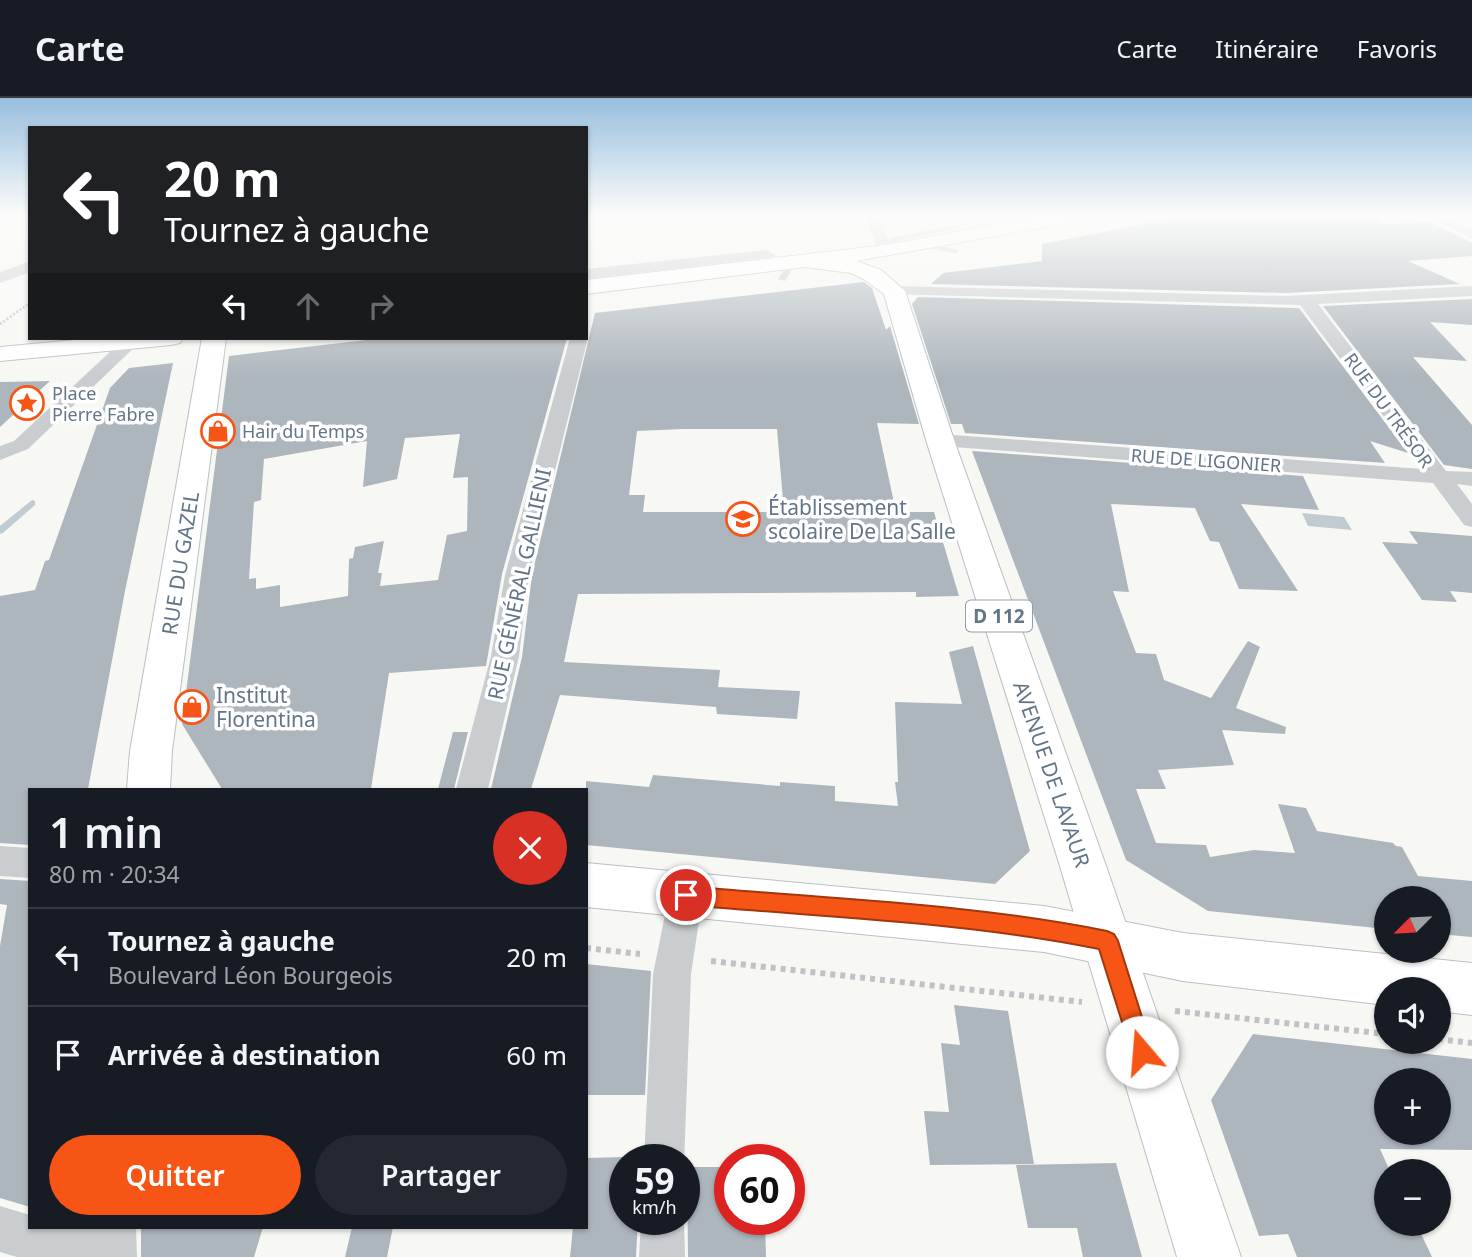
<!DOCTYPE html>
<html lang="fr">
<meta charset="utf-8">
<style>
:root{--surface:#171b24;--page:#242831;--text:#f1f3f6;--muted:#9ea1a6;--line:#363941;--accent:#f65516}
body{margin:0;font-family:"Noto Sans",sans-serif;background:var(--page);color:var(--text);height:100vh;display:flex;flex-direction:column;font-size:26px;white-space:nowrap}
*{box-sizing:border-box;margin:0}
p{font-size:23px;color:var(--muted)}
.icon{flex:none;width:38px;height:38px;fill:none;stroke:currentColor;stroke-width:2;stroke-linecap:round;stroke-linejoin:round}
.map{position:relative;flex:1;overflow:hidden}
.sheet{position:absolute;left:28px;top:690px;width:560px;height:441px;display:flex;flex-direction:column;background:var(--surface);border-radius:0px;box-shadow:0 2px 5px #0004}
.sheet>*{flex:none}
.banner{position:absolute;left:28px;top:28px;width:560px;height:214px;border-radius:0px;box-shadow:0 2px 5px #0004;background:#202124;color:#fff;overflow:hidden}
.needle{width:46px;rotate:246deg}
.controls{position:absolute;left:1374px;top:788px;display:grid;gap:14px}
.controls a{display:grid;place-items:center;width:77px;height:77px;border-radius:50%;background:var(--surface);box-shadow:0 2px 5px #0004;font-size:35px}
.speed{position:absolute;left:609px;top:1046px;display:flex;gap:14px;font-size:35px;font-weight:700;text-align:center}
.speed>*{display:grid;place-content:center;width:91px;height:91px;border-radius:50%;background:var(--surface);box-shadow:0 2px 5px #0004;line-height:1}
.speed small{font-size:18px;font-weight:400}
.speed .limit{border:10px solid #d22;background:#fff;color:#111}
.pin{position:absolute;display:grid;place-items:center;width:60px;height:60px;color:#fff;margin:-30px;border:4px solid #fff;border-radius:50%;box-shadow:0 2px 7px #0007}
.me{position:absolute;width:77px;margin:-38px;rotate:342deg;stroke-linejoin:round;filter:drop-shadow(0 0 5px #0008)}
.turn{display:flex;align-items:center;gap:24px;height:147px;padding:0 21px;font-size:32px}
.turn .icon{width:91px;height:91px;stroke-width:2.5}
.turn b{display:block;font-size:49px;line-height:60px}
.lanes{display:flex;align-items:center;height:66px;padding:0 21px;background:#0003;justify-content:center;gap:35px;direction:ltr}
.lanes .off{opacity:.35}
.round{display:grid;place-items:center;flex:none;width:74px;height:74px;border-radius:37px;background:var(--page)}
.summary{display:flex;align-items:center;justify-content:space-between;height:119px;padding:0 21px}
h1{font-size:42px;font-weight:600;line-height:52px}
.primary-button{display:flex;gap:14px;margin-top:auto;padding:14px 21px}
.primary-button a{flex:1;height:80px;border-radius:42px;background:var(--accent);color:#fff;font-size:28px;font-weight:600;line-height:80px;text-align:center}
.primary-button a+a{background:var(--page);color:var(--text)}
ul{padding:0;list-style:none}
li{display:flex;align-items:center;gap:21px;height:98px;padding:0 21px;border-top:2px solid var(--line)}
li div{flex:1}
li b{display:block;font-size:26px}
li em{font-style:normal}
header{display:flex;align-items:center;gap:42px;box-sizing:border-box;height:98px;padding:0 35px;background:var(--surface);border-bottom:2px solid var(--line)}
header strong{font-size:33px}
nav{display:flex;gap:38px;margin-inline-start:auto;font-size:24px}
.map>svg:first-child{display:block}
</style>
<header>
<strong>Carte</strong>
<nav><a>Carte</a><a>Itinéraire</a><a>Favoris</a></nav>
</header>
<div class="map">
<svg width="1472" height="1159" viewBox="0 0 1472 1159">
<rect width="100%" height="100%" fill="#f7f8f4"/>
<path fill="#c1ccd2" d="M1302,415L1344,419L1352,432L1308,428Z"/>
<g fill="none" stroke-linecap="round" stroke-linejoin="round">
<path fill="#c1ccd2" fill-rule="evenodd" d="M32,402L35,403V407L3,435L0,436V428Z"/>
</g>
<g fill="#aeb6bd" fill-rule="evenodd">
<path d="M1183,118H1379L1380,126L1431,124L1472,145V158L1408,163L1460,186L1286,195L931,186L943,175L1042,163V146Z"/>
<path d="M864,184L872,190L886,232L890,228L919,326L877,325L896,414H934L959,498L916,499V494L578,496L564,564L720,572L718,589L800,593L797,621L717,616L716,609L560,597L531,691H491L522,559L532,477L595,215ZM683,331H777L784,414H643L645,397H629L637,333Z"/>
<path d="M918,199L1299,210L1408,355L1370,343L1385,365L965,335L962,326H951L912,206Z"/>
<path d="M1472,201V227L1430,224L1467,263L1413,259L1472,327V371L1444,367L1323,208Z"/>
<path d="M384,240H567L502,476L486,568L389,575L371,691H222L182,626L229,258ZM460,336L453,380L468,379L467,433L447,437L438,482L380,488L382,475H378L384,443L355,449L353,460L349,461L348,498L280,509V487L256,491V480L249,481L254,404L261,402L264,361L367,343L363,389L397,381L405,340Z"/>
<path d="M173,265L125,493L88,691H30V747L0,745V498L35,492L45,463L49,462L110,290L129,270Z"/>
<path d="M50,283L0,329V284Z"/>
<path d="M972,353L1303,378L1319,412L1241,406L1298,493L1239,491L1219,444L1210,443L1195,410L1111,406L1129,494L1113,493L1136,555L1156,556L1164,582L1211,600L1248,543L1260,549L1236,610L1286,629L1285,636L1222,632L1234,667L1158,672L1166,691H1136L1156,745L1206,747L1210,759L1254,752L1295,755L1278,706L1306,710L1317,733L1393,745L1396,748L1402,749L1418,778L1472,783V839L1438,836V800H1386V831L1208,813L1126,762Z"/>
<path d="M1409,433L1472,438V495L1450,493L1457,504L1422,502L1382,444L1418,446Z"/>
<path d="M973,548L1030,753L995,786L586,747V683L649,689L653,677L780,688V684L835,688V703L898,708L895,684H898L895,604L962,606L949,554Z"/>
<path d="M453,634H468L454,691H438Z"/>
<path d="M0,781L30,783V1109L0,1100V848L7,807L0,806Z"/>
<path d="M586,866L651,873L645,997H586Z"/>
<path d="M954,907L1008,913L1034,1066L930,1067L924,1013L949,1014L941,945L960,947Z"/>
<path d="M1253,936L1472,961V1052L1380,1051L1390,1073H1386V1125H1416L1432,1159H1297L1288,1136L1259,1138L1211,1002ZM1386,982H1438V1034H1386Z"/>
<path d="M625,1059V1122H638L636,1159H570L573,1129H586V1060Z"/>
<path d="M1116,1065L1142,1159H1083L1077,1130H1028L1016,1067Z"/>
<path d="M687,1069H730V1122H765L766,1159H688Z"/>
<path d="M141,1129H263L254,1159H141Z"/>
<path d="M352,1129H393L387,1159H345Z"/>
</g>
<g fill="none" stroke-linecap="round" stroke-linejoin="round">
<g stroke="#bbc0c5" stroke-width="2">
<g id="secondary">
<path d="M202,240H226L172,653L170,691H127L130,653Z"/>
<path d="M586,765L1044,808L1183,835L1472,865V917L1438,913V891H1386V907L1183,883L1044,854L586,809Z"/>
</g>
</g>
<g stroke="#babec2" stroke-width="2">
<g id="primary">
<path d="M1041,118H1082L1073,124L856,163L881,172L905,193L954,342L1105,765L1241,1159H1177L1059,765L926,342L884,196L865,182L851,175L805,169L586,196V182L886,147Z"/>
<path d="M96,240H183L180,245L171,247L0,263V249Z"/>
</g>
</g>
<path stroke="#c0c3c5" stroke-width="2.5" stroke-dasharray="2 2" stroke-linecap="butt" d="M0,226L30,205"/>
<g stroke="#c0c3c5" stroke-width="6" stroke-dasharray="5 5" stroke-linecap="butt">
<path d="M586,850L640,856"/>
<path d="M711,863L1082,904"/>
<path d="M1175,913L1386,936"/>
<path d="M1438,941L1472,945"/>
</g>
<g fill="#cacdd0" fill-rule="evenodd">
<path d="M958,127L960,130L897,143L889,155L882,153L892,139Z"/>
<path d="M920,145L955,151L959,153L955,155L923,149H920Z"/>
<path d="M767,154L795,166L785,183L778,181L787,167L764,158L763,156Z"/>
</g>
<g fill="#cacdd0" fill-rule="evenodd">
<path d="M869,118H883V131L893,153L891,156H881L879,153L869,131Z"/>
<path d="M1428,118H1446L1472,131V141Z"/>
<path d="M767,152L774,156L772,159L586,181V171Z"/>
<path d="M30,163V174L0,185V174Z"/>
<path d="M894,188L1286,198L1472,188V198L1318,206L1446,373L1472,374V388L1457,386L1472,406V429L1464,427L1433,385L940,348L933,346L930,342L933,338L940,336L1423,371L1300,207L888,196L886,193Z"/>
<path d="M586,238L588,240L529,477L519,558L488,691H456L491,558L505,477L570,240Z"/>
<path d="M125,240H135L140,244L28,351L0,362V348L14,343Z"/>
<path d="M0,748L30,750V780L0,778Z"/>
<path d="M686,781L698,786L703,797L691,876L684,1067V1062H644L653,876L669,797L674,786Z"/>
<path d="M0,1108L30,1117V1129H136L137,1159H17L0,1154Z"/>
<path d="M684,1119L685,1159H639L641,1122H684Z"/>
</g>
<use href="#secondary" fill="#fff" fill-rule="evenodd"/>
<use href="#primary" fill="#fff" fill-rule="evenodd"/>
</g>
<linearGradient id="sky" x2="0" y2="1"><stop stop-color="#98bedf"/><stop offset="0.42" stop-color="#fbfcfa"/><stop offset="1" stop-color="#fbfcfa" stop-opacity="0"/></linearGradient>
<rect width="1472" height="280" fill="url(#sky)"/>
<path fill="#f65516" stroke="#a0370e" stroke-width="2" d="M686,788C826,801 969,805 1107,833L1114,836L1118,843L1153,954L1150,962L1142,965L1134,962L1099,851C967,824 821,819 686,807L679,804L676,797L679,791Z"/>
<defs>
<g id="sight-ring" transform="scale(1.75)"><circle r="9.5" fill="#fff" stroke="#f65516" stroke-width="1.5"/><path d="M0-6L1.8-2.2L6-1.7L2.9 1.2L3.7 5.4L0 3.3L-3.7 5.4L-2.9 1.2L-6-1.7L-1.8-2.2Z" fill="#f65516"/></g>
<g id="shop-ring" transform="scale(1.75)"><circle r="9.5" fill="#fff" stroke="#f65516" stroke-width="1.5"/><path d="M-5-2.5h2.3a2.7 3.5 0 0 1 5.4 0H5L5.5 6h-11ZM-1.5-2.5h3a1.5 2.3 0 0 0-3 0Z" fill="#f65516"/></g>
<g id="school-ring" transform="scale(1.75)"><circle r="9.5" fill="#fff" stroke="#f65516" stroke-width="1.5"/><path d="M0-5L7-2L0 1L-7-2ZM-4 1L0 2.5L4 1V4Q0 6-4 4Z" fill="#f65516"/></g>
</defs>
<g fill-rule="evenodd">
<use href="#sight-ring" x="27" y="305"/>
<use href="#shop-ring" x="218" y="333"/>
<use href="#school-ring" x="743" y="421"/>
<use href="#shop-ring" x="192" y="609"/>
</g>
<g text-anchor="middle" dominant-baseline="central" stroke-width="7" stroke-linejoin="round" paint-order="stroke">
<g font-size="18" fill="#637688" stroke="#fff" text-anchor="start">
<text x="52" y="295">Place<tspan x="52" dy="21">Pierre Fabre</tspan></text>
<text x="242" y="333">Hair du Temps</text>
</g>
<g font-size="18" fill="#637688" stroke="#fff">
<text transform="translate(1389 312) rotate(54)">RUE DU TRÉSOR</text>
<text transform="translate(1206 362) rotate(4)">RUE DE LIGONIER</text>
</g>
<rect fill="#fff" stroke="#929fac" stroke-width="2" x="966" y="502.5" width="66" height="31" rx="5"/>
<g font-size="19" font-weight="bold" fill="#637688">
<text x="999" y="518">D 112</text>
</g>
<g font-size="21" fill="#637688" stroke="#fff" text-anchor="start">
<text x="768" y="409">Établissement<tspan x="768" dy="24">scolaire De La Salle</tspan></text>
<text x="216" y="597">Institut<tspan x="216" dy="24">Florentina</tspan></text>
</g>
<g font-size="21" fill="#637688" stroke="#fff">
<text transform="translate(180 465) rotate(-81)">RUE DU GAZEL</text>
<text transform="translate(519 486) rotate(-78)">RUE GÉNÉRAL GALLIENI</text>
<text transform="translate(1052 676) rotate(71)">AVENUE DE LAVAUR</text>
</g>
</g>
</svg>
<div class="controls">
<a><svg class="needle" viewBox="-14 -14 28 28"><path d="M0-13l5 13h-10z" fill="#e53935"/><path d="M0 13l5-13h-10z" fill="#9ea1a6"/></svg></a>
<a><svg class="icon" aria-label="sound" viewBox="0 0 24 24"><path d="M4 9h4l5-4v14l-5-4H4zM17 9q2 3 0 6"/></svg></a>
<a>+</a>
<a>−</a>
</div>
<div class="speed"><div>59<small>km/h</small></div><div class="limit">60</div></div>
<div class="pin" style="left:686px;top:797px;background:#d93025"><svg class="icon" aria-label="arrive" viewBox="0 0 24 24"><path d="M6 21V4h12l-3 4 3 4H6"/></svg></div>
<svg class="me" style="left:1142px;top:954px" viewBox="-20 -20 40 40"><circle r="19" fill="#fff"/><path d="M0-13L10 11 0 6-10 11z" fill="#f65516"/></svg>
<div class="banner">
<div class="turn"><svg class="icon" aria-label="left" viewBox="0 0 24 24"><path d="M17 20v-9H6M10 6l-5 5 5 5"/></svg><div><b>20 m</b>Tournez à gauche</div></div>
<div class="lanes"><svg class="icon" aria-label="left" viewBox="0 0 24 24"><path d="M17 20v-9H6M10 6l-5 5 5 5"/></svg><svg class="icon off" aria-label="ahead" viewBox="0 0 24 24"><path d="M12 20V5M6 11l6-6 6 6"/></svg><svg class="icon off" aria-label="right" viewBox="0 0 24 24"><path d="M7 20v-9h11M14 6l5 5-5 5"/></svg></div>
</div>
<section class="sheet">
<div class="summary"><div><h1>1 min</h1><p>80 m · 20:34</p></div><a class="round" style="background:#d93025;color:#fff"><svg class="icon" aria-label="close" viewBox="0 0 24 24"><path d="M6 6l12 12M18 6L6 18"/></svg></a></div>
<ul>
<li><svg class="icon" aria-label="left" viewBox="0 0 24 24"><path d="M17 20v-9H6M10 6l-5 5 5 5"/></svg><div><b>Tournez à gauche</b><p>Boulevard Léon Bourgeois</p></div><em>20 m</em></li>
<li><svg class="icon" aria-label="arrive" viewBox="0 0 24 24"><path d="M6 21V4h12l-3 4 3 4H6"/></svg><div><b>Arrivée à destination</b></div><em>60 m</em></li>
</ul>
<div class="primary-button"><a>Quitter</a><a>Partager</a></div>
</section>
</div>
